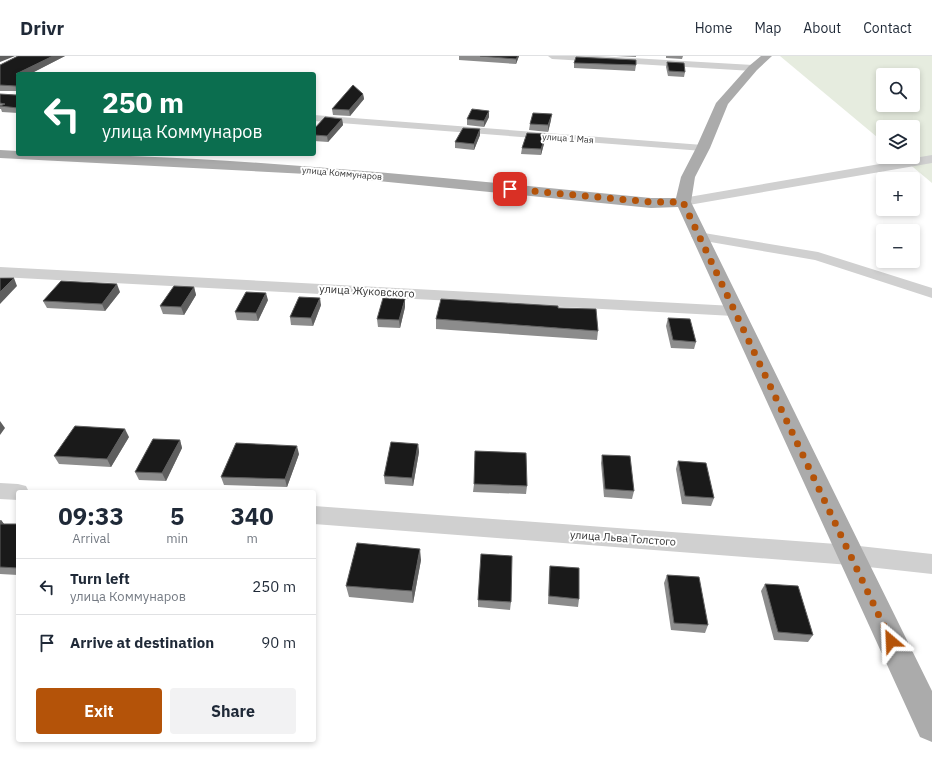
<!DOCTYPE html>
<meta charset="utf-8">
<style>
:root{--surface:#fff;--page:#f2f2f3;--text:#1f2937;--muted:#747a83;--line:#e0e1e3;--accent:#b45309}
body{margin:0;font-family:"IBM Plex Sans",sans-serif;background:var(--page);color:var(--text);height:100vh;display:flex;flex-direction:column;font-size:15px;white-space:nowrap}
*{box-sizing:border-box;margin:0}
p{font-size:13px;color:var(--muted)}
.icon{flex:none;width:22px;height:22px;fill:none;stroke:currentColor;stroke-width:2;stroke-linecap:round;stroke-linejoin:round}
.map{position:relative;flex:1;overflow:hidden}
.panel{position:absolute;left:16px;top:434px;width:300px;height:252px;display:flex;flex-direction:column;background:var(--surface);border-radius:4px;box-shadow:0 2px 6px #0003}
.panel>*{flex:none}
.hud{position:absolute;left:16px;top:16px;width:300px;height:84px;border-radius:4px;box-shadow:0 2px 6px #0003;background:#0b6e4f;color:#fff;overflow:hidden}
.tools{position:absolute;left:876px;top:12px;display:grid;gap:8px}
.tools a{display:grid;place-items:center;width:44px;height:44px;border-radius:4px;background:var(--surface);box-shadow:0 2px 6px #0003;font-size:20px}
.pin{position:absolute;display:grid;place-items:center;width:34px;height:34px;color:#fff;margin:-17px;border-radius:8px;box-shadow:0 2px 6px #0006}
.me{position:absolute;width:44px;margin:-22px;rotate:334deg;stroke-linejoin:round;filter:drop-shadow(0 0 3px #0008)}
.turn{display:flex;align-items:center;gap:14px;height:84px;padding:0 20px;font-size:18px}
.turn .icon{width:52px;height:52px;stroke-width:2.5}
.turn b{display:block;font-size:28px;line-height:34px}
.eta{display:flex;justify-content:space-evenly;align-items:center;height:68px;text-align:center}
.eta b{font-size:24px;font-weight:700;line-height:28px}
.button{display:flex;gap:8px;margin-top:auto;padding:8px 20px}
.button a{flex:1;height:46px;border-radius:4px;background:var(--accent);color:#fff;font-size:16px;font-weight:700;line-height:46px;text-align:center}
.button a+a{background:var(--page);color:var(--text)}
ul{padding:0;list-style:none}
li{display:flex;align-items:center;gap:12px;height:56px;padding:0 20px;border-top:1px solid var(--line)}
li div{flex:1}
li b{display:block;font-size:15px}
li em{font-style:normal}
header{display:flex;align-items:center;gap:24px;box-sizing:border-box;height:56px;padding:0 20px;background:var(--surface);border-bottom:1px solid var(--line)}
header strong{font-size:19px}
nav{display:flex;gap:22px;margin-inline-start:auto;font-size:14px}
.map>svg:first-child{display:block}
</style>
<header>
<strong>Drivr</strong>
<nav><a>Home</a><a>Map</a><a>About</a><a>Contact</a></nav>
</header>
<div class="map">
<svg width="932" height="702" viewBox="0 0 932 702">
<rect width="100%" height="100%" fill="#fff"/>
<path fill="#e6ecdf" fill-rule="evenodd" d="M780,0H932V127L901,101H913V71H883V86ZM883,19H913V49H883Z"/>
<g fill="none" stroke-linecap="round" stroke-linejoin="round">
<g fill="#d0d0d0" fill-rule="evenodd">
<path d="M548,0H597L753,9L758,12L753,15L552,3Z"/>
<path d="M314,59L703,89L707,90L709,92L707,94L703,95L314,65Z"/>
<path d="M932,99V107L683,150L678,149L676,146L678,143L683,142Z"/>
<path d="M698,176L818,196L932,232V242L815,204L693,183L691,180L693,177Z"/>
<path d="M0,211L734,250L740,252L742,255L740,258L734,260L0,221Z"/>
<path d="M0,427L18,428L26,430L29,436H18V444L0,443Z"/>
<path d="M314,450L850,489L932,498V518L850,509L314,468Z"/>
</g>
<path fill="#ababab" fill-rule="evenodd" d="M761,0H772L757,14L728,48L710,92L695,121L691,146L932,635V686L920,681L678,151L651,152L307,118L0,102V94L18,95V98C230,98 441,122 651,142H676L681,121L696,92L716,47L749,10Z"/>
</g>
<g fill="#8c8c8c">
<path d="M18,0H65L30,18H18V57L2,56L1,53H0V38L16,39L17,37V35H0V9Z"/>
<path d="M459,0H519L516,8L459,4Z"/>
<path d="M616,0H636V1Z"/>
<path d="M666,0H683L682,3L666,2Z"/>
<path d="M667,6L685,16L684,21L668,20L666,11Z"/>
<path d="M574,7L636,9L635,15L574,12Z"/>
<path d="M363,38L364,43L350,60L333,59L332,53Z"/>
<path d="M489,61L484,71L467,69V63Z"/>
<path d="M342,63L343,69L328,86L314,85V79Z"/>
<path d="M551,64L548,76L529,74L530,68Z"/>
<path d="M480,73V79L474,94L455,92V86Z"/>
<path d="M545,84L541,99L521,98L522,92Z"/>
<path d="M194,231L196,239L184,259L163,258L160,250Z"/>
<path d="M120,236L105,255L47,252L43,245Z"/>
<path d="M268,244L258,265L237,264L235,256Z"/>
<path d="M321,249L313,270L291,269L290,261Z"/>
<path d="M405,251L400,272L378,271L377,263Z"/>
<path d="M668,262L696,286L694,293L671,292L666,270Z"/>
<path d="M436,263L598,275L597,284L436,273Z"/>
<path d="M129,381L111,411L59,408L54,400Z"/>
<path d="M180,384L182,392L166,425L139,424L135,416Z"/>
<path d="M418,388L419,396L413,430L385,428L384,420Z"/>
<path d="M299,398L287,431L224,429L221,421Z"/>
<path d="M602,399L634,435L632,443L604,441L601,407Z"/>
<path d="M678,405L714,442L711,450L682,448L676,413Z"/>
<path d="M474,428L527,430L526,438L473,436Z"/>
<path d="M0,464H1L4,468H18V519L0,518Z"/>
<path d="M421,504L413,547L349,541L346,530Z"/>
<path d="M550,510L579,543L578,551L548,548L549,518Z"/>
<path d="M667,519L708,569L705,577L671,574L664,527Z"/>
<path d="M765,528L813,579L808,586L774,584L761,535Z"/>
<path d="M478,544L511,546L510,554L478,551Z"/>
</g>
<g fill="#5f5f5f">
<path d="M0,0H15L0,6Z"/>
<path d="M53,0H65L30,18H18V23L16,18Z"/>
<path d="M518,0H519L516,8V3Z"/>
<path d="M363,38L364,43L350,60L349,54Z"/>
<path d="M489,55V61L484,71V65Z"/>
<path d="M552,58L551,64L548,76V69Z"/>
<path d="M342,63L343,69L328,86L327,80Z"/>
<path d="M480,73V79L474,94V88Z"/>
<path d="M546,78L545,84L541,99V93Z"/>
<path d="M14,222L17,230L0,248V236Z"/>
<path d="M117,228L120,236L105,255L102,248Z"/>
<path d="M194,231L196,239L184,259L181,251Z"/>
<path d="M266,237L268,244L258,265L256,257Z"/>
<path d="M320,242L321,249L313,270L311,262Z"/>
<path d="M405,243V251L400,272L399,264Z"/>
<path d="M0,365L5,372L0,379Z"/>
<path d="M125,373L129,381L111,411L107,403Z"/>
<path d="M180,384L182,392L166,425L162,417Z"/>
<path d="M418,388L419,396L413,430L412,422Z"/>
<path d="M297,390L299,398L287,431L285,423Z"/>
<path d="M1,464L7,472L0,469V466Z"/>
<path d="M420,493L421,504L413,547L412,535Z"/>
</g>
<g fill="#1a1a1a" stroke="#5f5f5f">
<path d="M18,0H53L16,18L18,19V52L0,50L5,48L0,47V38L16,39L17,37L16,30L0,29V9Z"/>
<path d="M480,0H518L516,3Z"/>
<path d="M576,1L636,4V9L574,7Z"/>
<path d="M667,6L684,7L685,16L669,15Z"/>
<path d="M353,29L363,38L349,54L332,53Z"/>
<path d="M472,53L489,55L484,65L467,63Z"/>
<path d="M533,57L552,58L548,69L530,68Z"/>
<path d="M325,61L342,63L327,80L314,79V73Z"/>
<path d="M463,72L480,73L474,88L455,86Z"/>
<path d="M527,77L546,78L541,93L522,92Z"/>
<path d="M0,222H14L0,236Z"/>
<path d="M61,225L117,228L102,248L43,245Z"/>
<path d="M174,230L194,231L181,251L160,250Z"/>
<path d="M246,236L266,237L256,257L235,256Z"/>
<path d="M299,241L320,242L311,262L290,261Z"/>
<path d="M383,242L405,243L399,264L377,263Z"/>
<path d="M441,243L558,250V252L596,253L598,275L436,263Z"/>
<path d="M668,262L690,263L696,286L673,284Z"/>
<path d="M75,370L125,373L107,403L54,400Z"/>
<path d="M153,383L180,384L162,417L135,416Z"/>
<path d="M391,386L418,388L412,422L384,420Z"/>
<path d="M236,387L297,390L285,423L221,421Z"/>
<path d="M475,395L526,397L527,430L474,428Z"/>
<path d="M602,399L630,400L634,435L605,433Z"/>
<path d="M678,405L706,407L714,442L685,440Z"/>
<path d="M0,468H18V512L0,511Z"/>
<path d="M357,487L420,493L412,535L346,530Z"/>
<path d="M481,498L512,500L511,546L478,544Z"/>
<path d="M550,510L579,512V543L549,540Z"/>
<path d="M667,519L699,521L708,569L674,567Z"/>
<path d="M765,528L798,530L813,579L778,576Z"/>
</g>
<g fill="none" stroke-linecap="round" stroke-linejoin="round">
<path stroke="#b45309" stroke-width="7" stroke-dasharray="0 12.6" d="M510,133L651,146H683L891,585"/>
</g>
<g text-anchor="middle" dominant-baseline="central" stroke-width="4" stroke-linejoin="round" paint-order="stroke">
<g font-size="9" fill="#333" stroke="#fff">
<text transform="translate(568 82) rotate(4)">улица 1 Мая</text>
<text transform="translate(342 117) rotate(5)">улица Коммунаров</text>
</g>
<g font-size="11" fill="#333" stroke="#fff">
<text transform="translate(367 235) rotate(3)">улица Жуковского</text>
<text transform="translate(623 482) rotate(4)">улица Льва Толстого</text>
</g>
</g>
</svg>
<div class="tools">
<a><svg class="icon" aria-label="search" viewBox="0 0 24 24"><circle cx="10" cy="10" r="6"/><path d="M15 15l6 6"/></svg></a>
<a><svg class="icon" aria-label="layers" viewBox="0 0 24 24"><path d="M12 4l9 5-9 5-9-5zM3 14l9 5 9-5"/></svg></a>
<a>+</a>
<a>−</a>
</div>
<div class="pin" style="left:510px;top:133px;background:#d93025"><svg class="icon" aria-label="arrive" viewBox="0 0 24 24"><path d="M6 21V4h12l-3 4 3 4H6"/></svg></div>
<svg class="me" style="left:891px;top:585px" viewBox="-20 -20 40 40"><path d="M0-17L14 15 0 8-14 15z" fill="#b45309" stroke="#fff" stroke-width="4"/></svg>
<div class="hud">
<div class="turn"><svg class="icon" aria-label="left" viewBox="0 0 24 24"><path d="M17 20v-9H6M10 6l-5 5 5 5"/></svg><div><b>250 m</b>улица Коммунаров</div></div>
</div>
<section class="panel">
<div class="eta">
<div><b>09:33</b><p>Arrival</p></div>
<div><b>5</b><p>min</p></div>
<div><b>340</b><p>m</p></div>
</div>
<ul>
<li><svg class="icon" aria-label="left" viewBox="0 0 24 24"><path d="M17 20v-9H6M10 6l-5 5 5 5"/></svg><div><b>Turn left</b><p>улица Коммунаров</p></div><em>250 m</em></li>
<li><svg class="icon" aria-label="arrive" viewBox="0 0 24 24"><path d="M6 21V4h12l-3 4 3 4H6"/></svg><div><b>Arrive at destination</b></div><em>90 m</em></li>
</ul>
<div class="button"><a>Exit</a><a>Share</a></div>
</section>
</div>
